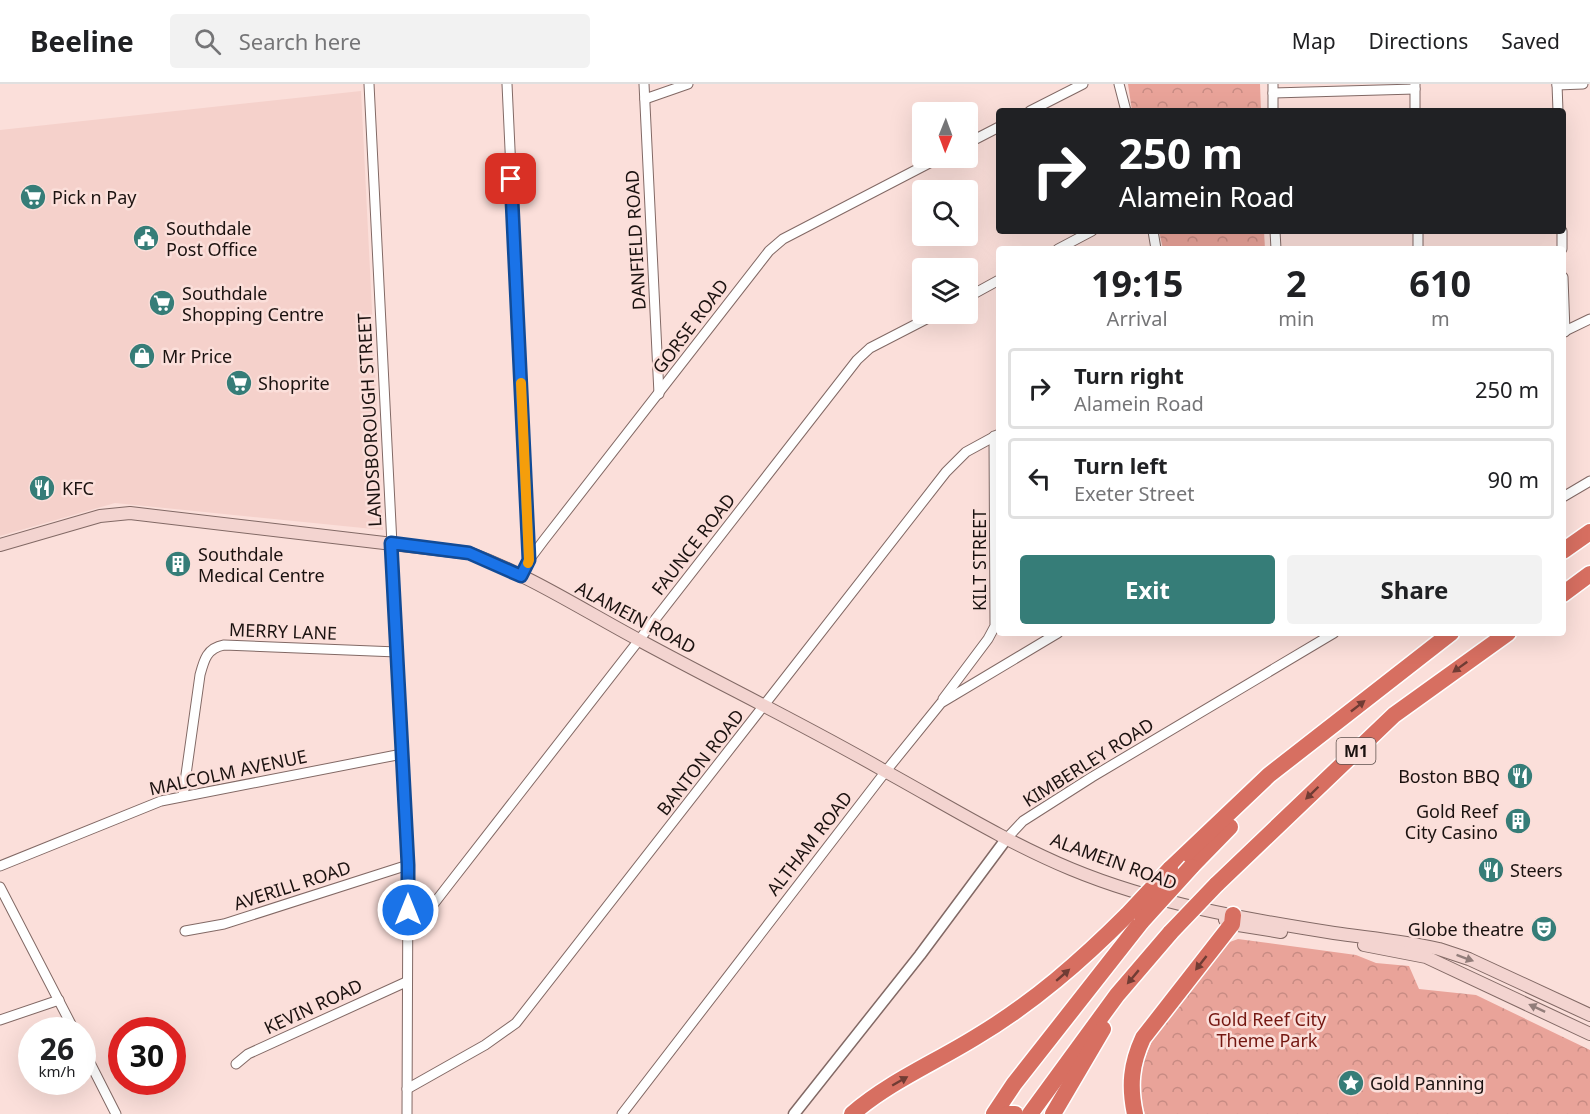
<!DOCTYPE html>
<style>
:root{--surface:#fff;--page:#f2f2f2;--text:#202124;--muted:#757577;--line:#e0e0e0;--accent:#367d78}
body{margin:0;font-family:"Noto Sans",sans-serif;background:var(--page);color:var(--text);height:100vh;display:flex;flex-direction:column;font-size:22px;white-space:nowrap}
*{box-sizing:border-box;margin:0}
p{font-size:20px;color:var(--muted)}
.icon{flex:none;width:33px;height:33px;fill:none;stroke:currentColor;stroke-width:2;stroke-linecap:round;stroke-linejoin:round}
.map{position:relative;flex:1;overflow:hidden}
.sheet{position:absolute;left:996px;top:162px;width:570px;height:390px;display:flex;flex-direction:column;background:var(--surface);border-radius:6px;box-shadow:0 6px 24px #0002}
.sheet>*{flex:none}
.banner{position:absolute;left:996px;top:24px;width:570px;height:126px;border-radius:6px;box-shadow:0 6px 24px #0002;background:#202124;color:#fff;overflow:hidden}
.needle{width:39px;rotate:181deg}
.fabs{position:absolute;left:912px;top:18px;display:grid;gap:12px}
.fabs a{display:grid;place-items:center;width:66px;height:66px;border-radius:6px;background:var(--surface);box-shadow:0 6px 24px #0002;font-size:30px}
.speed{position:absolute;left:18px;top:933px;display:flex;gap:12px;font-size:30px;font-weight:700;text-align:center}
.speed>*{display:grid;place-content:center;width:78px;height:78px;border-radius:50%;background:var(--surface);box-shadow:0 6px 24px #0002;line-height:1}
.speed small{font-size:15px;font-weight:400}
.speed .limit{border:9px solid #d22;background:#fff;color:#111}
.pin{position:absolute;display:grid;place-items:center;width:51px;height:51px;color:#fff;margin:-26px;border-radius:12px;box-shadow:0 3px 9px #0006}
.me{position:absolute;width:66px;margin:-33px;rotate:0deg;stroke-linejoin:round;filter:drop-shadow(0 0 4px #0008)}
.turn{display:flex;align-items:center;gap:21px;height:126px;padding:0 24px;font-size:27px}
.turn .icon{width:78px;height:78px;stroke-width:2.5}
.turn b{display:block;font-size:42px;line-height:51px}
.eta{display:flex;justify-content:space-evenly;align-items:center;height:102px;text-align:center}
.eta b{font-size:36px;font-weight:700;line-height:42px}
.cta{display:flex;gap:12px;margin-top:auto;padding:12px 24px}
.cta a{flex:1;height:69px;border-radius:6px;background:var(--accent);color:#fff;font-size:24px;font-weight:700;line-height:69px;text-align:center}
.cta a+a{background:var(--page);color:var(--text)}
ul{padding:0;list-style:none}
li{display:flex;align-items:center;gap:18px;height:81px;margin:0 12px 9px;padding:0 12px;border:3px solid var(--line);border-radius:6px}
li div{flex:1}
li b{display:block;font-size:22px}
li em{font-style:normal}
header{display:flex;align-items:center;gap:36px;box-sizing:border-box;height:84px;padding:0 30px;background:var(--surface);border-bottom:2px solid var(--line)}
header strong{font-size:28px}
nav{display:flex;gap:33px;margin-inline-start:auto;font-size:21px}
.search{width:420px;height:54px;background:var(--page);display:flex;align-items:center;gap:15px;box-sizing:border-box;padding:0 21px;border-radius:6px;color:var(--muted);font-size:22px}
.map>svg:first-child{display:block}
</style>
<header>
<strong>Beeline</strong>
<div class="search"><svg class="icon" aria-label="search" viewBox="0 0 24 24"><circle cx="10" cy="10" r="6"/><path d="M15 15l6 6"/></svg>Search here</div>
<nav><a>Map</a><a>Directions</a><a>Saved</a></nav>
</header>
<div class="map">
<svg width="1590" height="1030" viewBox="0 0 1590 1030">
<defs>
<pattern id="park-crowns" width="20" height="18" patternUnits="userSpaceOnUse" patternTransform="scale(1.5)"><rect width="20" height="18" fill="#e9a399"/><path d="M2 6a3 3 0 1 1 6 0M12 15a3 3 0 1 1 6 0" fill="none" stroke="#c78b83"/></pattern>
</defs>
<rect width="100%" height="100%" fill="#fbdfda"/>
<path fill="#f5d1cb" d="M361,7L383,446L115,419L0,452V46Z"/>
<g fill="url(#park-crowns)">
<path d="M1128,0H1260L1261,27H1132Z"/>
<path d="M1159,147H1264L1265,165H1163Z"/>
<path d="M1238,855L1356,871L1376,879L1409,882L1419,905L1476,911L1590,966V1030H1145C1134,1000 1143,972 1158,946L1227,859Z"/>
</g>
<g fill="none" stroke-linecap="round" stroke-linejoin="round">
<g stroke="#826965" stroke-width="11">
<g id="minor">
<path d="M369,0L408,781L407,1030"/>
<path d="M507,0L529,476"/>
<path d="M644,0L659,310"/>
<path d="M1119,0L1126,27"/>
<path d="M1273,0V27"/>
<path d="M1415,0V27"/>
<path d="M1557,0L1558,27"/>
<path d="M1557,1L1583,0"/>
<path d="M1273,9L1415,5"/>
<path d="M645,15L688,0"/>
<path d="M1030,27L1083,0"/>
<path d="M968,59L999,43"/>
<path d="M1153,147L1156,165"/>
<path d="M1275,147L1276,165"/>
<path d="M1418,147V165"/>
<path d="M1562,147V165"/>
<path d="M1058,165L1092,147"/>
<path d="M1563,193L1565,248"/>
<path d="M968,213L999,196"/>
<path d="M1563,248L1590,235"/>
<path d="M1563,413L1590,397"/>
<path d="M521,492L529,476L544,456L769,167L783,155L939,74"/>
<path d="M943,615L988,555L995,542L994,352"/>
<path d="M183,712L200,591C204,576 207,564 224,561L397,568"/>
<path d="M1007,754L1023,737L1092,693L1334,549"/>
<path d="M0,782L161,717L402,670"/>
<path d="M0,803L74,946"/>
<path d="M185,847L224,840L408,781"/>
<path d="M408,849L419,839L446,804L857,276L870,264L936,230"/>
<path d="M0,936L59,916"/>
<path d="M82,963L116,1030"/>
<path d="M236,980L248,970L406,898"/>
<path d="M407,1005L485,961L516,939L946,388L966,368L999,350"/>
<path d="M622,1030L886,687L941,619L1058,549"/>
</g>
</g>
<g stroke="#826965" stroke-width="13">
<path id="tertiary" d="M794,1030L920,871L1007,754"/>
</g>
<g stroke="#826965" stroke-width="14">
<g id="secondary">
<path d="M0,461L100,432L130,429L469,469C529,491 583,526 639,556C720,600 803,640 883,686C945,720 1006,758 1071,785C1155,820 1245,835 1334,849C1369,854 1404,857 1439,865L1469,875L1590,931"/>
<path d="M1225,836L1232,840L1281,848"/>
<path d="M1364,861L1426,873L1590,950"/>
</g>
</g>
<g stroke="#fff" stroke-width="19">
<g id="motorway">
<path d="M1563,467L1590,448"/>
<path d="M1563,510L1590,490"/>
<path d="M1191,783L1230,743"/>
<path d="M1170,785L1269,691L1451,549"/>
<path d="M1216,801L1394,631L1508,549"/>
<path d="M852,1030C889,998 934,979 976,953C1033,919 1081,877 1128,830"/>
<path d="M994,1030L1014,1000L1142,837"/>
<path d="M1008,1030H1015"/>
<path d="M1030,1030L1117,911L1171,848"/>
<path d="M1053,1030L1103,945"/>
<path d="M1135,1030C1129,1002 1131,980 1143,954L1232,840L1233,831"/>
</g>
</g>
<use href="#minor" stroke="#fff" stroke-width="9"/>
<use href="#tertiary" stroke="#fff" stroke-width="10"/>
<use href="#secondary" stroke="#f3d4d0" stroke-width="12"/>
<use href="#motorway" stroke="#d76f61" stroke-width="16"/>
<g stroke="#fff" stroke-width="19" stroke-linecap="butt">
<g id="motorway-bridge">
<path d="M1128,830L1170,785"/>
<path d="M1142,837L1191,783"/>
<path d="M1171,848L1216,801"/>
</g>
</g>
<use href="#motorway-bridge" stroke="#d76f61" stroke-width="16"/>
</g>
<defs><path id="oneway-solid" d="M-6-.8H1V-3.2L6.5 0L1 3.2V.8H-6Z" transform="scale(1.5)"/></defs>
<g fill="#703c34">
<use href="#oneway-solid" transform="translate(1460 583) rotate(144)"/>
<use href="#oneway-solid" transform="translate(1358 622) rotate(-38)"/>
<use href="#oneway-solid" transform="translate(1312 709) rotate(136)"/>
<use href="#oneway-solid" transform="translate(1201 879) rotate(128)"/>
<use href="#oneway-solid" transform="translate(1063 891) rotate(-41)"/>
<use href="#oneway-solid" transform="translate(1133 893) rotate(130)"/>
<use href="#oneway-solid" transform="translate(900 997) rotate(-30)"/>
</g>
<g fill="#927d7a">
<use href="#oneway-solid" transform="translate(1465 874) rotate(20)"/>
<use href="#oneway-solid" transform="translate(1537 924) rotate(-155)"/>
</g>
<g fill="none" stroke-linecap="round" stroke-linejoin="round">
<g stroke="#114b97" stroke-width="15">
<path id="route" d="M408,826V781L391,459L469,469L521,492L529,476L511,95"/>
</g>
<use href="#route" stroke="#1a73e8" stroke-width="10"/>
<path stroke="#f59e0b" stroke-width="10" d="M521,299L529,476L528,479"/>
</g>
<defs>
<g id="supermarket-disc" transform="scale(1.35)"><circle r="9.5" fill="#367d78" stroke="#fbdfda"/><path d="M-6-5.5h2.5l.6 2H6L4.5 2H-2.5L-4.4-4H-6ZM-1.5 3.2a1.3 1.3 0 1 0 .1 0ZM3 3.2a1.3 1.3 0 1 0 .1 0Z" fill="#fff"/></g>
<g id="civic-disc" transform="scale(1.35)"><circle r="9.5" fill="#367d78" stroke="#fbdfda"/><path d="M-.6-6.5H3V-4.5H.6V-3L4-1V1h2V6H-6V1h2V-1L-.6-3ZM-1.2 2.5V6h2.4V2.5Z" fill="#fff"/></g>
<g id="shop-disc" transform="scale(1.35)"><circle r="9.5" fill="#367d78" stroke="#fbdfda"/><path d="M-5-2.5h2.3a2.7 3.5 0 0 1 5.4 0H5L5.5 6h-11ZM-1.5-2.5h3a1.5 2.3 0 0 0-3 0Z" fill="#fff"/></g>
<g id="restaurant-disc" transform="scale(1.35)"><circle r="9.5" fill="#367d78" stroke="#fbdfda"/><path d="M-5-6h1v4h1v-4h1v4h1v-4h1v5L-1.5 .5V6h-2V.5L-5-1ZM5-6V6H3V1.5H1.5Q1.5-4 5-6Z" fill="#fff"/></g>
<g id="building-disc" transform="scale(1.35)"><circle r="9.5" fill="#367d78" stroke="#fbdfda"/><path d="M-4-6H4V6H1V3H-1V6H-4ZM-2.5-4.3h1.7v1.8h-1.7ZM.8-4.3h1.7v1.8H.8ZM-2.5-1h1.7V.8h-1.7ZM.8-1h1.7V.8H.8Z" fill="#fff"/></g>
<g id="theatre-disc" transform="scale(1.35)"><circle r="9.5" fill="#367d78" stroke="#fbdfda"/><path d="M-5-5.5Q0-4 5-5.5V0Q5 5 0 6Q-5 5-5 0ZM-3.3-2.5H-1v1.5H-3.3ZM1-2.5H3.3v1.5H1ZM-2.8 1Q0 5.5 2.8 1Z" fill="#fff"/></g>
<g id="sight-disc" transform="scale(1.35)"><circle r="9.5" fill="#367d78" stroke="#fbdfda"/><path d="M0-6L1.8-2.2L6-1.7L2.9 1.2L3.7 5.4L0 3.3L-3.7 5.4L-2.9 1.2L-6-1.7L-1.8-2.2Z" fill="#fff"/></g>
</defs>
<g fill-rule="evenodd">
<use href="#supermarket-disc" x="33" y="113"/>
<use href="#civic-disc" x="146" y="154"/>
<use href="#supermarket-disc" x="162" y="219"/>
<use href="#shop-disc" x="142" y="272"/>
<use href="#supermarket-disc" x="239" y="299"/>
<use href="#restaurant-disc" x="42" y="404"/>
<use href="#building-disc" x="178" y="480"/>
<use href="#restaurant-disc" x="1520" y="692"/>
<use href="#building-disc" x="1518" y="737"/>
<use href="#restaurant-disc" x="1491" y="786"/>
<use href="#theatre-disc" x="1544" y="845"/>
<use href="#sight-disc" x="1351" y="999"/>
</g>
<g text-anchor="middle" dominant-baseline="central" stroke-width="5" stroke-linejoin="round" paint-order="stroke">
<rect fill="#fbdfda" stroke="#5e504d" stroke-width="1.5" x="1336.5" y="654" width="39" height="26" rx="4.5"/>
<g font-size="16" font-weight="bold" fill="#1b1210">
<text x="1356" y="667">M1</text>
</g>
<g font-size="18" fill="#1b1210" stroke="#fbdfda" text-anchor="start">
<text x="52" y="113">Pick n Pay</text>
<text x="166" y="144">Southdale<tspan x="166" dy="21">Post Office</tspan></text>
<text x="182" y="209">Southdale<tspan x="182" dy="21">Shopping Centre</tspan></text>
<text x="162" y="272">Mr Price</text>
<text x="258" y="299">Shoprite</text>
<text x="62" y="404">KFC</text>
<text x="198" y="470">Southdale<tspan x="198" dy="21">Medical Centre</tspan></text>
<text x="1500" y="692" text-anchor="end">Boston BBQ</text>
<text x="1498" y="727" text-anchor="end">Gold Reef<tspan x="1498" dy="21">City Casino</tspan></text>
<text x="1510" y="786">Steers</text>
<text x="1524" y="845" text-anchor="end">Globe theatre</text>
<text x="1370" y="999">Gold Panning</text>
</g>
<g font-size="18" fill="#1b1210" stroke="#fbdfda">
<text transform="translate(635 156) rotate(-93)">DANFIELD ROAD</text>
<text transform="translate(690 242) rotate(-53)">GORSE ROAD</text>
<text transform="translate(369 336) rotate(-93)">LANDSBOROUGH STREET</text>
<text transform="translate(693 460) rotate(-52)">FAUNCE ROAD</text>
<text transform="translate(979 476) rotate(-90)">KILT STREET</text>
<text transform="translate(636 533) rotate(28)">ALAMEIN ROAD</text>
<text transform="translate(283 547) rotate(2)">MERRY LANE</text>
<text transform="translate(700 678) rotate(-52)">BANTON ROAD</text>
<text transform="translate(1088 678) rotate(-32)">KIMBERLEY ROAD</text>
<text transform="translate(228 688) rotate(-12)">MALCOLM AVENUE</text>
<text transform="translate(809 759) rotate(-52)">ALTHAM ROAD</text>
<text transform="translate(1114 777) rotate(20)">ALAMEIN ROAD</text>
<text transform="translate(292 801) rotate(-18)">AVERILL ROAD</text>
<text transform="translate(313 922) rotate(-25)">KEVIN ROAD</text>
</g>
<g font-size="18" fill="#741711" stroke="#fbdfda">
<text x="1267" y="935">Gold Reef City<tspan x="1267" dy="21">Theme Park</tspan></text>
</g>
</g>
</svg>
<div class="fabs">
<a><svg class="needle" viewBox="-14 -14 28 28"><path d="M0-13l5 13h-10z" fill="#e53935"/><path d="M0 13l5-13h-10z" fill="#757577"/></svg></a>
<a><svg class="icon" aria-label="search" viewBox="0 0 24 24"><circle cx="10" cy="10" r="6"/><path d="M15 15l6 6"/></svg></a>
<a><svg class="icon" aria-label="layers" viewBox="0 0 24 24"><path d="M12 4l9 5-9 5-9-5zM3 14l9 5 9-5"/></svg></a>
</div>
<div class="speed"><div>26<small>km/h</small></div><div class="limit">30</div></div>
<div class="pin" style="left:511px;top:95px;background:#d93025"><svg class="icon" aria-label="arrive" viewBox="0 0 24 24"><path d="M6 21V4h12l-3 4 3 4H6"/></svg></div>
<svg class="me" style="left:408px;top:826px" viewBox="-20 -20 40 40"><circle r="17" fill="#1a73e8" stroke="#fff" stroke-width="3"/><path d="M0-11L8 9 0 5-8 9z" fill="#fff"/></svg>
<div class="banner">
<div class="turn"><svg class="icon" aria-label="right" viewBox="0 0 24 24"><path d="M7 20v-9h11M14 6l5 5-5 5"/></svg><div><b>250 m</b>Alamein Road</div></div>
</div>
<section class="sheet">
<div class="eta">
<div><b>19:15</b><p>Arrival</p></div>
<div><b>2</b><p>min</p></div>
<div><b>610</b><p>m</p></div>
</div>
<ul>
<li><svg class="icon" aria-label="right" viewBox="0 0 24 24"><path d="M7 20v-9h11M14 6l5 5-5 5"/></svg><div><b>Turn right</b><p>Alamein Road</p></div><em>250 m</em></li>
<li><svg class="icon" aria-label="left" viewBox="0 0 24 24"><path d="M17 20v-9H6M10 6l-5 5 5 5"/></svg><div><b>Turn left</b><p>Exeter Street</p></div><em>90 m</em></li>
</ul>
<div class="cta"><a>Exit</a><a>Share</a></div>
</section>
</div>
